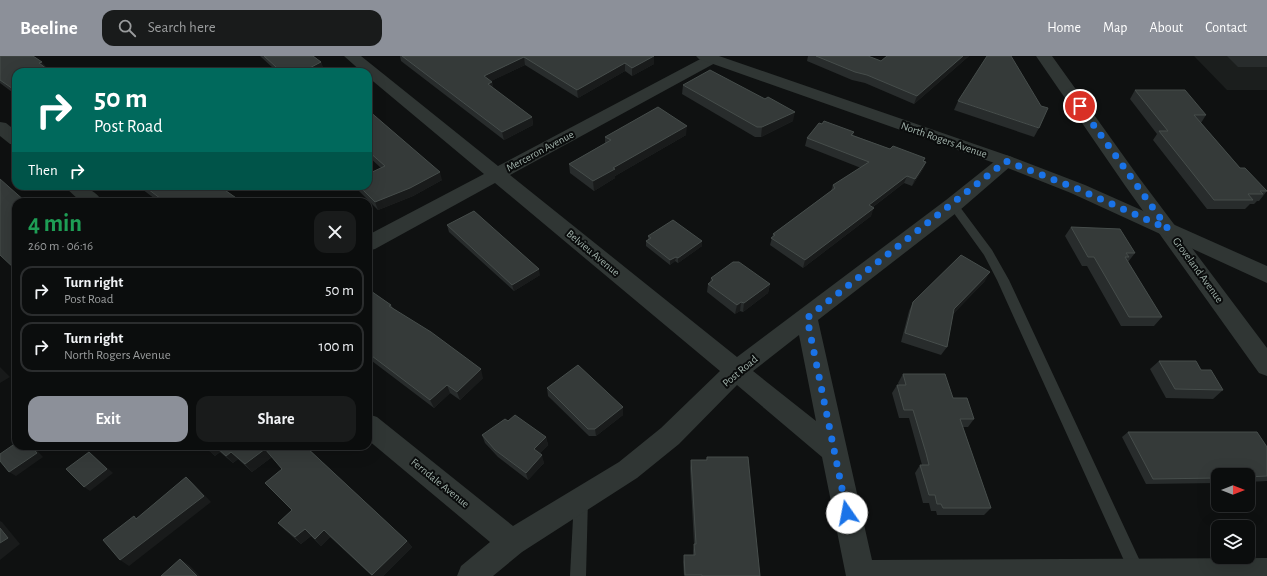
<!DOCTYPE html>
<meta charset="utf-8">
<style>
:root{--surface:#0b0d0d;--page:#191b1b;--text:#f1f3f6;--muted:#9a9c9d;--line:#2b2d2e;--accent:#8c9099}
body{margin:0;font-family:"Alegreya Sans",sans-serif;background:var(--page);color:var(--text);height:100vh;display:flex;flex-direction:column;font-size:15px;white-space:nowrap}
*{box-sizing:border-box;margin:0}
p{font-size:13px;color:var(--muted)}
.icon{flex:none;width:22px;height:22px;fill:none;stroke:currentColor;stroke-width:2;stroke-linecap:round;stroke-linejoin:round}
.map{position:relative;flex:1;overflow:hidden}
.drawer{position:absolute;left:12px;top:142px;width:360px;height:252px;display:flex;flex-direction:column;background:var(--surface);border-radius:12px;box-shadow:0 4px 16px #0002,0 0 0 1px var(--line)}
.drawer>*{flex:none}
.hud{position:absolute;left:12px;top:12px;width:360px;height:122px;border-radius:12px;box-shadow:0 4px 16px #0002,0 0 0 1px var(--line);background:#00695c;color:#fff;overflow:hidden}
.needle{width:26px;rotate:90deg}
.controls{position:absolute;left:1211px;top:412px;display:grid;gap:8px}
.controls a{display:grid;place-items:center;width:44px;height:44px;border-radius:8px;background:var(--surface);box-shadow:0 4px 16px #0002,0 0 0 1px var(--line);font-size:20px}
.pin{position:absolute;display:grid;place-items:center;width:34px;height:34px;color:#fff;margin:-17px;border:2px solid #fff;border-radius:50%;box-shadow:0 1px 4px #0007}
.me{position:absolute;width:44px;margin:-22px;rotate:348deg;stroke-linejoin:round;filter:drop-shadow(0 0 3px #0008)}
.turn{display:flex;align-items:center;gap:14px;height:84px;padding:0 16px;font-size:18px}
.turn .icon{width:52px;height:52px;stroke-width:2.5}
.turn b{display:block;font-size:28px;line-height:34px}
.then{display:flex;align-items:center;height:38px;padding:0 16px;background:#0003;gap:8px;font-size:15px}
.round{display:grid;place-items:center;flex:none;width:42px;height:42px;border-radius:12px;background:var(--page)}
.summary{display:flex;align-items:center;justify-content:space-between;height:68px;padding:0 16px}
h1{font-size:24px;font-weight:700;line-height:30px;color:#1e9e55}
.cta{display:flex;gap:8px;margin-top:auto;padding:8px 16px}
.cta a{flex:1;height:46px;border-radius:12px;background:var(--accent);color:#fff;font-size:16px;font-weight:700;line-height:46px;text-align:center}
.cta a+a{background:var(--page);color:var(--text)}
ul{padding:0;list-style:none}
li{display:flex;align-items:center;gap:12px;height:50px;margin:0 8px 6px;padding:0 8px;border:2px solid var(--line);border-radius:12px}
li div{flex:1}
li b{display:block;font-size:15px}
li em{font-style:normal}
header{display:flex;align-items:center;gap:24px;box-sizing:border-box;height:56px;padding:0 20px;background:var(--accent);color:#fff}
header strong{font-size:19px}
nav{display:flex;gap:22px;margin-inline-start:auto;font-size:14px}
.search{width:280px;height:36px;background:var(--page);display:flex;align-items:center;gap:10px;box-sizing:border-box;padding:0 14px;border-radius:12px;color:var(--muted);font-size:15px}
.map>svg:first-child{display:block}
</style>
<header>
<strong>Beeline</strong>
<div class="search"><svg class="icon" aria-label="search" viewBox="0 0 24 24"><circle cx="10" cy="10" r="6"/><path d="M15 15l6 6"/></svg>Search here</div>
<nav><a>Home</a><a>Map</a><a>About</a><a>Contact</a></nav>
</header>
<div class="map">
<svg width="1267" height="520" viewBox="0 0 1267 520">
<rect width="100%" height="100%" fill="#0f1111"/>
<path fill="#1b1e1d" d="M1194,0H1267V34H1227Z"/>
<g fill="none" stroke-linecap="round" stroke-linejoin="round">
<g fill="#303634" fill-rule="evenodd">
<path d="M953,145L957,147L992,194L1009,224L1147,520H1131L997,224L984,199L948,149Z"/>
<path d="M581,436L586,438L588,443L586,520H570L574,443L576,438Z"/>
</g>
<g fill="#303634" fill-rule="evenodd">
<path d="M344,0H361L498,110L706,0H718L720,3L717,6L510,119L737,301L946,144L1000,101L1006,99L1012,101L1015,105L1012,109L960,154L818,264L872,504L1267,502V520H846L822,401L737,329L679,388L637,422L522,496L493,520H457L461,510L490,486L368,384V358L377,361L513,470L619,406L661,372L720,315L495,127L375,193L368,195V179L484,118L368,21V16H362ZM799,279L816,365L753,315Z"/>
<path d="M1036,0H1052L1140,123L1267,292V320L1259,317L1126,131Z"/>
<path d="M0,66L6,67L16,75V89L10,88L0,80Z"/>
<path d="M64,130C81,130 92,130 103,146H81Z"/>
</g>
<path fill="#303634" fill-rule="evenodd" d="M696,0H719L1012,101L1085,129L1267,210V227L1071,137L1000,109L699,3Z"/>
</g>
<g fill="#282c2c">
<path d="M0,0L48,14L16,16V39L0,27Z"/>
<path d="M260,0H313L321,6L323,12H273Z"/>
<path d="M400,0H654V8L632,20L625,15L578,42L525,9L491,25L492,26L493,32L532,61L533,69L504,84L401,5Z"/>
<path d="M808,0H868L881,5L887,0H969L914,48L865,27L852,24L807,5Z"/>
<path d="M1227,0H1267V11H1238Z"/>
<path d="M683,29L793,65L761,81H755L682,38Z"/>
<path d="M1135,34L1206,59L1201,67L1240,112L1267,135L1259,145H1257L1254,148H1250L1245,153H1207L1153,84L1157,78L1130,43Z"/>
<path d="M958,45L1039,72L1034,81L954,54Z"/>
<path d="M368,54L442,124L413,140L378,154L357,133L356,130H368L381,112L368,100Z"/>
<path d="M854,76L853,79L890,93L925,102L924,105L926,106L923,113L912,130L904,127L873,151L871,160L803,212L770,189L773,178L831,135L833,129L861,112L805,90L807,82Z"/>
<path d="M686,79L615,120V122L594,135L570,117L569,108L605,87V81Z"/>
<path d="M138,130H219L242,146H159Z"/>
<path d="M447,169L540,219L514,235L449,176Z"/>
<path d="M1071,171L1135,197L1128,206L1162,261L1154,270H1121L1087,210H1082L1065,180Z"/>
<path d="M648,180L702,185V190L678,207L675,205L670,209L646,190V185L648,184Z"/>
<path d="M711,222L770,228L768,237L743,256L740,255L735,258L707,236L708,228L710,226Z"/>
<path d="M985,225L953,258L947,291L941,299L901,286L909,255L913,246Z"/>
<path d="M368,233L391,249L393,252L483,322L460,344L450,337L434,352L368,302Z"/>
<path d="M1159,305L1201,314L1223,334L1213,343L1166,342L1150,313Z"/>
<path d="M903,318L953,342L974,363L968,371H963L991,452L984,459H937L936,455H931L929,447H923L915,417L920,409H922L909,362H899L892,337L897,329H899L898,327Z"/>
<path d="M547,332L623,359L596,380H589L548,340Z"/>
<path d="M508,365L546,381L548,389L540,397L544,407L528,424L498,401L485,387L482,379Z"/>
<path d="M1128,376L1267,391V425L1248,426V419H1218V427L1146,428L1122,381Z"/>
<path d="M204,390H305L407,485L412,491L383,520H372L330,481L321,490L311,480L301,488L285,474L278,467L292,454L265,427L282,413L272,401L252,416L238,403L233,407L220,396L215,400Z"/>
<path d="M707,401L760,520H684L683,506L684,499H693V494L694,488L690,412L691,404H706Z"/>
</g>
<g fill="#191b1b">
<path d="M654,0V8L632,20V12Z"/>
<path d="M963,0H969L914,48L917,40Z"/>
<path d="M524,1L525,9L485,28L484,20Z"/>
<path d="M42,6L49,14L39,7Z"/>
<path d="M321,6L323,12L316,16H302Z"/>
<path d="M625,7V15L578,42L577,34Z"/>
<path d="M492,26L494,34L488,28Z"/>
<path d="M795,56L793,65L761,81L762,71Z"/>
<path d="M532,61L533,69L504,84L502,76Z"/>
<path d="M687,70L686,79L615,120V122L594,135L593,125L613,112Z"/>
<path d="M926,106L923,113L912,130L915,123Z"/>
<path d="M440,116L442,124L413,140L378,154L375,146Z"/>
<path d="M907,120L904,127L866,156L869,149Z"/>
<path d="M874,152L871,160L803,212L805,204Z"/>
<path d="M702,185V190L678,207V202Z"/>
<path d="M676,201L675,205L670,209V204Z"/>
<path d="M539,213L540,219L514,235L512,229Z"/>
<path d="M990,216L985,225L949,262L954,253Z"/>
<path d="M770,228L768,237L743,256L744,247Z"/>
<path d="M741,246L740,255L735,258L737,249Z"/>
<path d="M0,311L10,321L0,327Z"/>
<path d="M481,313L483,322L460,344L457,336Z"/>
<path d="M447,329L450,337L434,352L430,344Z"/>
<path d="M623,351V359L596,380L595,373Z"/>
<path d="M546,381L548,389L536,401L534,393Z"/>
<path d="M31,390H33L43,401L16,420L9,416Z"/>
<path d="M210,390H215L220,396L215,400L207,393Z"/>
<path d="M265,393L272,401L252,416L245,408Z"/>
<path d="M89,396L94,400L113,417L90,435L84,431Z"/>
<path d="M231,396L238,403L233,407L226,400Z"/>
<path d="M542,399L544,407L528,424L526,417Z"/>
<path d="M186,421L194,428L211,446L129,510L120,504Z"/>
<path d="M0,465L2,466L20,488L0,504Z"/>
<path d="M305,473L311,480L301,488L295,481Z"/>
<path d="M324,474L330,481L321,490L315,483Z"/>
<path d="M407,485L412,491L383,520H372V519Z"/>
<path d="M180,503L189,509L200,520H197Z"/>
</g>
<g fill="#353a39" stroke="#464d4b">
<path d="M0,0H33L42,6L39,7L51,16H16V35L0,24Z"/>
<path d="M264,0H313L321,6L302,16H263L276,11Z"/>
<path d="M402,0H654L632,12L625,7L577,34L524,1L484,20L492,26L488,28L532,61L502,76Z"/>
<path d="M816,0H868L881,5L887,0H963L917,40L867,19L855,16Z"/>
<path d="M987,0H1011L1041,50L1048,52L1039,72L958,45Z"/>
<path d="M710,14L765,43L768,41L795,56L762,71H757L683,29Z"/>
<path d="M1135,34H1185L1206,59H1194L1240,112H1245L1267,135H1260L1263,138H1248L1253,144H1214L1159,75H1168Z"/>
<path d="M658,51L687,70L613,112L615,113L593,125L569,108L611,84L605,81Z"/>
<path d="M368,54L390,73L440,116L410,132L375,146L359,130H368V118L385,110L368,95Z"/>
<path d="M824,65L854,76L851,79L890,93L893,90L925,102L923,105L926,106L915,123L907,120L869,149L874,152L805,204L771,182L775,179L773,178L835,132L833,129L869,106L807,82L819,67L822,68Z"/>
<path d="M0,123L26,146H16V214L0,199Z"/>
<path d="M144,130H219L242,146H165Z"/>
<path d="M474,155L539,213L512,229L447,169Z"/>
<path d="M673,164L702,185L678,202L676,201L670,204L646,185L651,182L648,180Z"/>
<path d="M1071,171L1120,173L1135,197H1126L1129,201H1125L1162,261H1129L1094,201H1088Z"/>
<path d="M961,199L990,216L954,253L947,291L905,277L913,246Z"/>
<path d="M733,206H739L770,228L744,247L741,246L737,249L708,228L713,224L711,222Z"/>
<path d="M368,233L391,249L389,250L431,276L481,313L457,336L447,329L430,344L368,297Z"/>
<path d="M1159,305H1196L1201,314H1211L1223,334L1175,333Z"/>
<path d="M578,309L623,351L595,373H588L547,332Z"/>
<path d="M903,318H945L953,342H967L974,363H960L991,452H943L941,448H937L935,439H929L920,409H929L926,397L913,354H904L897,329H906Z"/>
<path d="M515,359L546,381L534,393L542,399L526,417L495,394L482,379L505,363L508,365Z"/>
<path d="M1128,376H1257L1267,391V420L1248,421V419H1218V422L1153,423Z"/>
<path d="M16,387V390H31L37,397L9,416L0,405V398Z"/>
<path d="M204,390H210L207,393Z"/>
<path d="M215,390H305L407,485L372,519L324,474L315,483L305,473L295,481L278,467L292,454L265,427L282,413L265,393L245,408L231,396L226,400Z"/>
<path d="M89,396L107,413L84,431L66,413Z"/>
<path d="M707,401H748L760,520H702V519H685L684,499H695L694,488H696L691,404H707Z"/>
<path d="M186,421L204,440L120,504L103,484L134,460L136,463Z"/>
<path d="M0,472L8,482L0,487Z"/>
<path d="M180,503L197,520H161Z"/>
</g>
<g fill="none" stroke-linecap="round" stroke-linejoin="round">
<path stroke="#1a73e8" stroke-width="7" stroke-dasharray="0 12.6" d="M847,457L807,262L1006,105L1078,133L1168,173L1080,50"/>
</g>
<g text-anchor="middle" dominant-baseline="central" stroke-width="4" stroke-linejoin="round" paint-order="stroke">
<g font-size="11" fill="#a1b2ab" stroke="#0a0c0c">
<text transform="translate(944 84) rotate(19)">North Rogers Avenue</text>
<text transform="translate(540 95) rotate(-28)">Merceron Avenue</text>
<text transform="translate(593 197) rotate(40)">Belvieu Avenue</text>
<text transform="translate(1198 214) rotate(54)">Groveland Avenue</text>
<text transform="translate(740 315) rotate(-40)">Post Road</text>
<text transform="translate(440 427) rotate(39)">Ferndale Avenue</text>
</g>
</g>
</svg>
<div class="controls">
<a><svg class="needle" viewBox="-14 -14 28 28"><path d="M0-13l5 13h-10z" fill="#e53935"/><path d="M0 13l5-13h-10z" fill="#9a9c9d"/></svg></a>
<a><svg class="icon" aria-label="layers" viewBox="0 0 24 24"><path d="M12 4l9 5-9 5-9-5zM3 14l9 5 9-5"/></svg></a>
</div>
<div class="pin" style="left:1080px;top:50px;background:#d93025"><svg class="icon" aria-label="arrive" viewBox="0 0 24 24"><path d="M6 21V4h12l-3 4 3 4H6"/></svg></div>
<svg class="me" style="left:847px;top:457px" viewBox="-20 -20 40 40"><circle r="19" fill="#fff"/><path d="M0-13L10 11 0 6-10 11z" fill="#1a73e8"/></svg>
<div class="hud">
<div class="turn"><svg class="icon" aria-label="right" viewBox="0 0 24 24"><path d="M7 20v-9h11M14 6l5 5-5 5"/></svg><div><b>50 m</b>Post Road</div></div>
<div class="then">Then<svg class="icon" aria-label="right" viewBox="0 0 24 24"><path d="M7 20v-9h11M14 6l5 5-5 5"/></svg></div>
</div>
<section class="drawer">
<div class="summary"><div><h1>4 min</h1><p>260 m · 06:16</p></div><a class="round"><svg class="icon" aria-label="close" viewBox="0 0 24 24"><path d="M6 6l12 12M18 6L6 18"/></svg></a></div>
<ul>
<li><svg class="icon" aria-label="right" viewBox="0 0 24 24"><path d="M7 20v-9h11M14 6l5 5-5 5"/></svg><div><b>Turn right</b><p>Post Road</p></div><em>50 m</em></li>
<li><svg class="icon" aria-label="right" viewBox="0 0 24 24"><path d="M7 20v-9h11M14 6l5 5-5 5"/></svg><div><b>Turn right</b><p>North Rogers Avenue</p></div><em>100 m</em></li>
</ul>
<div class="cta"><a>Exit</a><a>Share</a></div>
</section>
</div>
